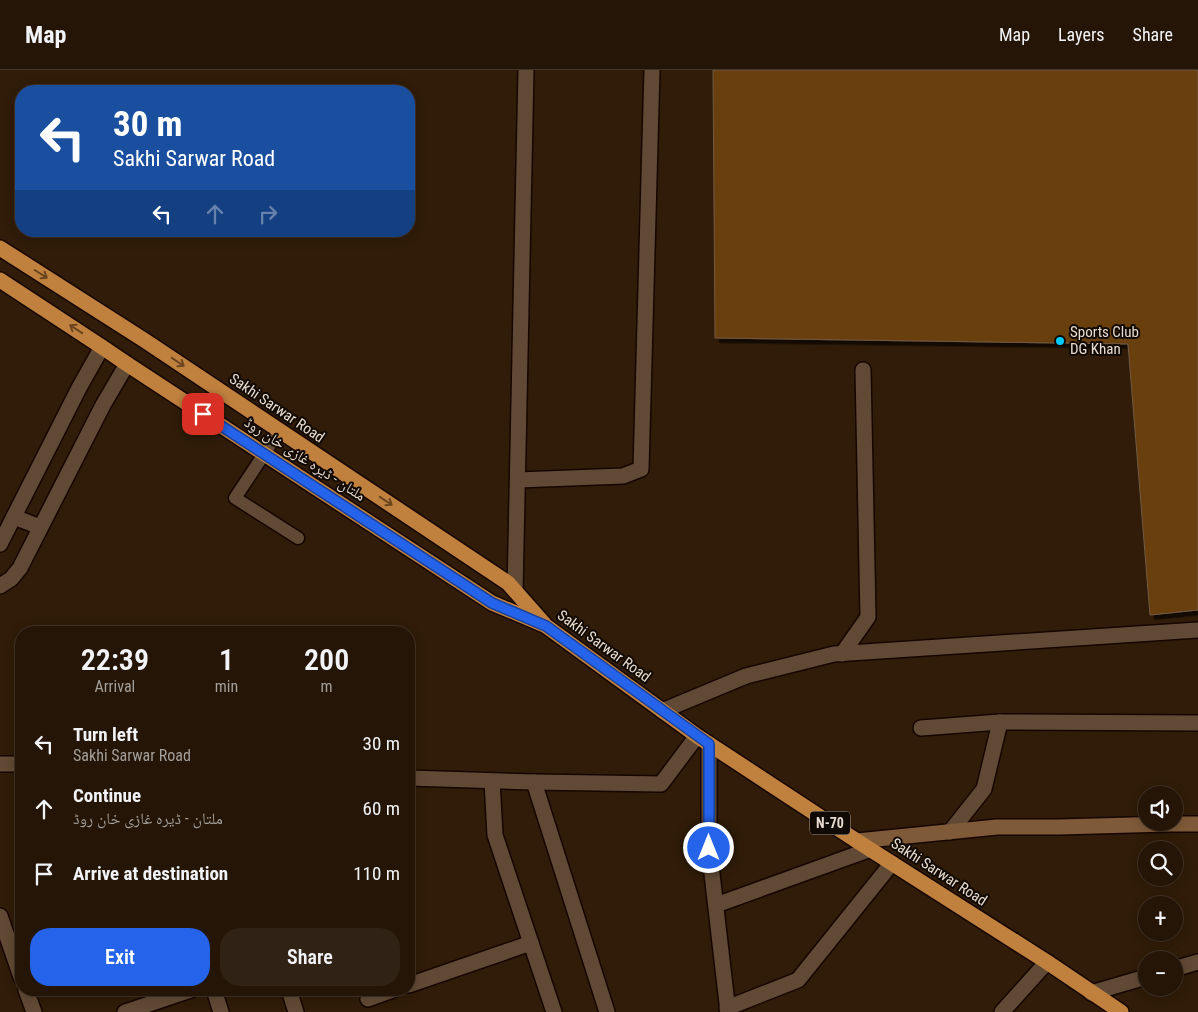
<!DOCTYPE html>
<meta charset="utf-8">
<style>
:root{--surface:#241506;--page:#302214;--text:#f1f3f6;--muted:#a39f9b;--line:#413428;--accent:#2563eb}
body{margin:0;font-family:"Roboto Condensed","Noto Naskh Arabic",sans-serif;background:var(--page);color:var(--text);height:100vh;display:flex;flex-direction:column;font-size:19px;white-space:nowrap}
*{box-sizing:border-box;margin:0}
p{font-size:16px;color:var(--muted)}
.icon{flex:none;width:28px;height:28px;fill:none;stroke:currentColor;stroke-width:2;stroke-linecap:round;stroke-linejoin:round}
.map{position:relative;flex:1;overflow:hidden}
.details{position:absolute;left:15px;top:556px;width:400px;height:370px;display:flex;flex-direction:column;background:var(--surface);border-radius:20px;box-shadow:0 2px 12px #0003,0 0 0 1px var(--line)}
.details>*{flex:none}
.banner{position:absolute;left:15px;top:15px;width:400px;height:152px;border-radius:20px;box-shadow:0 2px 12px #0003,0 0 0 1px var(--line);background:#1a4fa0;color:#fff;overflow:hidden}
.tools{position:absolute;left:1138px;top:716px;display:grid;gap:10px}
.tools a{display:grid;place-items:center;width:45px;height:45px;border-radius:50%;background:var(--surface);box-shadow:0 2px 12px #0003,0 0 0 1px var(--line);font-size:25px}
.pin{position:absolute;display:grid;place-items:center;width:42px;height:42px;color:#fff;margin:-21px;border-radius:10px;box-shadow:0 2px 8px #0006}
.me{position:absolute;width:55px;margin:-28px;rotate:0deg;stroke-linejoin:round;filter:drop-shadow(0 0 4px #0008)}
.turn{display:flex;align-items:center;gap:18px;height:105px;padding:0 15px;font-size:22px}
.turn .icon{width:65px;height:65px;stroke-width:2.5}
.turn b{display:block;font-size:35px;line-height:42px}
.lanes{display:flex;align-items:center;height:48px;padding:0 15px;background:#0003;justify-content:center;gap:25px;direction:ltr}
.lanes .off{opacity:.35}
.eta{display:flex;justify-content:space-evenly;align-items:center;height:85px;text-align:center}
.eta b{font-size:30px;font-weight:600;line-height:35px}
.action{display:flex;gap:10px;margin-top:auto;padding:10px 15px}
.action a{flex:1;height:58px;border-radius:20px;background:var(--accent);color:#fff;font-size:20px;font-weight:600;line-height:58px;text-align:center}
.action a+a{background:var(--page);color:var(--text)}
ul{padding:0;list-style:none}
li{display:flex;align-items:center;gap:15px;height:65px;padding:0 15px}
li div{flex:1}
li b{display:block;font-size:19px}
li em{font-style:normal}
header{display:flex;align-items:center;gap:30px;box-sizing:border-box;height:70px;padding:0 25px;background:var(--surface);border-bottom:1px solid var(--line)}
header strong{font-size:24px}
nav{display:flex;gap:28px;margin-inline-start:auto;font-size:18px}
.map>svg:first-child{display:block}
</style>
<header>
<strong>Map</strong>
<nav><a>Map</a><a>Layers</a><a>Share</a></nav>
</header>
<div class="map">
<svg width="1198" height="942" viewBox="0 0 1198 942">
<defs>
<filter id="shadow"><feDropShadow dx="4.5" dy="4.5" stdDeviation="0" flood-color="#0009"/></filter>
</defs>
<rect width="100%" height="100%" fill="#301c08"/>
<path fill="#693f0f" stroke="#725b45" filter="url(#shadow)" d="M713,0H1198V540L1150,545L1128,274L715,268Z"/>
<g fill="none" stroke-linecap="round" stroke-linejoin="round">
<g stroke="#170600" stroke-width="15">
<path id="lane" d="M280,360L235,428L298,468"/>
</g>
<g stroke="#170600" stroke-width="18">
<g id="street">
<path d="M518,410L623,406L641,399L652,0"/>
<path d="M14,447L40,457"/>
<path d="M0,474L79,318L102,277"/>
<path d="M0,516L11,509L20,498L103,335L127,294"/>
<path d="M515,521L526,0"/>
<path d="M842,584L868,547L863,300"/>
<path d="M662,641L746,606L834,584L1198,560"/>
<path d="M921,658L1000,652L1198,653"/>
<path d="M709,674V778L728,942"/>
<path d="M0,694H21"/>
<path d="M409,708L534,712L661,714L697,666"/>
<path d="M492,711L495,765L554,942"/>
<path d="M534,712L607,942"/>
<path d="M950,762L984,719L1000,652"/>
<path d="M716,835L871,779"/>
<path d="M0,846L21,907"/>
<path d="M1174,899L1198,892"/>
<path d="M409,915L531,873"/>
<path d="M26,920L34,942"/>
<path d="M214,920L221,942"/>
<path d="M289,920L296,942"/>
<path d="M1091,923L1146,907"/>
<path d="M368,929L393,920"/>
<path d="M727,938L798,910L892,793"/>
<path d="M125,942L191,920"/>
<path d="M1002,942L1047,892"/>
</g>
</g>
<g stroke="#170600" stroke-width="18">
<path id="secondary" d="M857,771L997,757H1059L1168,754H1198"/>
</g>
<g stroke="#170600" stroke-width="18">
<g id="highway">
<path d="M0,178L144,270L508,513L546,556L697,666L857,771L1047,892L1121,942"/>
<path d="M0,210L102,277L127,294L492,533L542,554"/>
</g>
</g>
<use href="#lane" stroke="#614a35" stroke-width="12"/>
<use href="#street" stroke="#614a35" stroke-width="15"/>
<use href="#secondary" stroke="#7e5a38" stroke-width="15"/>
<use href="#highway" stroke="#c1813e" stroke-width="15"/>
</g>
<defs><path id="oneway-shaft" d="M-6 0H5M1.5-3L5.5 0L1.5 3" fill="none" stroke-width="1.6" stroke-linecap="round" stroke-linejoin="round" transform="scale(1.25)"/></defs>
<g stroke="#694520">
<use href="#oneway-shaft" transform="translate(41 204) rotate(32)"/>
<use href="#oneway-shaft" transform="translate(76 259) rotate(-147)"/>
<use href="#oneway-shaft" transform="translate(178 292) rotate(34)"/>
<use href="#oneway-shaft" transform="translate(386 431) rotate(34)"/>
</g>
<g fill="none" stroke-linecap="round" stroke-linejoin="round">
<g stroke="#184099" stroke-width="12">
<path id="route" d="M203,344L492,533L546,556L709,674V778"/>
</g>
<use href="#route" stroke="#2563eb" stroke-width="9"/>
</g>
<circle fill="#01cbf9" stroke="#110903" stroke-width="2" cx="1060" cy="271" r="5"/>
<g text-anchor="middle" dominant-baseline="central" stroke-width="4" stroke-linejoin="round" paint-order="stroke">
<rect fill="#110903" stroke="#a89c92" stroke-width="1" x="810" y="741.5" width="40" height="23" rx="4"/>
<g font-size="14" font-weight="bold" fill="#e8dbcf">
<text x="830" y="753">N-70</text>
</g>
<g font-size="15" fill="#e8dbcf" stroke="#110903" text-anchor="start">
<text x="1070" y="262">Sports Club<tspan x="1070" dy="17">DG Khan</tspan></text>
</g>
<g font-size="15" fill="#e8dbcf" stroke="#110903">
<text transform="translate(277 338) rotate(34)">Sakhi Sarwar Road</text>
<text transform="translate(305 389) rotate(33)">ملتان - ڈیرہ غازی خان روڈ</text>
<text transform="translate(604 576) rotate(36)">Sakhi Sarwar Road</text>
<text transform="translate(939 802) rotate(33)">Sakhi Sarwar Road</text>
</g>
</g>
</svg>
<div class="tools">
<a><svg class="icon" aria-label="sound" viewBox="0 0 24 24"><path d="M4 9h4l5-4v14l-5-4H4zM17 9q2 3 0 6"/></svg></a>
<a><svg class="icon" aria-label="search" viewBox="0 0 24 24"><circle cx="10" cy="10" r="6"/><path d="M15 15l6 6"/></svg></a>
<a>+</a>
<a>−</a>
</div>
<div class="pin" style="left:203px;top:344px;background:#d93025"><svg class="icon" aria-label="arrive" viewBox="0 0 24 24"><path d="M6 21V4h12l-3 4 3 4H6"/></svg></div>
<svg class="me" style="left:709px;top:778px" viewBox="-20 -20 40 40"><circle r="17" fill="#2563eb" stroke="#fff" stroke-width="3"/><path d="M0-11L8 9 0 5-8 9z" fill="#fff"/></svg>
<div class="banner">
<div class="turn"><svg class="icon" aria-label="left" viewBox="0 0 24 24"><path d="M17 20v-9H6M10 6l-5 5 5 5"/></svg><div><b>30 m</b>Sakhi Sarwar Road</div></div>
<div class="lanes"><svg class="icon" aria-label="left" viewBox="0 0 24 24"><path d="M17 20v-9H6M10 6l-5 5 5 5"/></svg><svg class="icon off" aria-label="ahead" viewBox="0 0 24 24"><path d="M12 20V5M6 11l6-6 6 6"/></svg><svg class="icon off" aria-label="right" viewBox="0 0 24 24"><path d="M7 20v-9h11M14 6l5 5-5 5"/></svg></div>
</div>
<section class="details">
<div class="eta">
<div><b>22:39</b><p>Arrival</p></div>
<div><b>1</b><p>min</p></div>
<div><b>200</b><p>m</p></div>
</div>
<ul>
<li><svg class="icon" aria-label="left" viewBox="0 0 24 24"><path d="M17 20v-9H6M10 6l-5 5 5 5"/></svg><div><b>Turn left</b><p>Sakhi Sarwar Road</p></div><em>30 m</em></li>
<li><svg class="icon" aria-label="ahead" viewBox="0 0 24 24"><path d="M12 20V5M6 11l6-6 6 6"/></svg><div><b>Continue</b><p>ملتان - ڈیرہ غازی خان روڈ</p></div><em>60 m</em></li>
<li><svg class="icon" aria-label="arrive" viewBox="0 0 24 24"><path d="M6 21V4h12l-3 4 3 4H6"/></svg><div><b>Arrive at destination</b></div><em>110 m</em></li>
</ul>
<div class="action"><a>Exit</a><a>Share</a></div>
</section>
</div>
